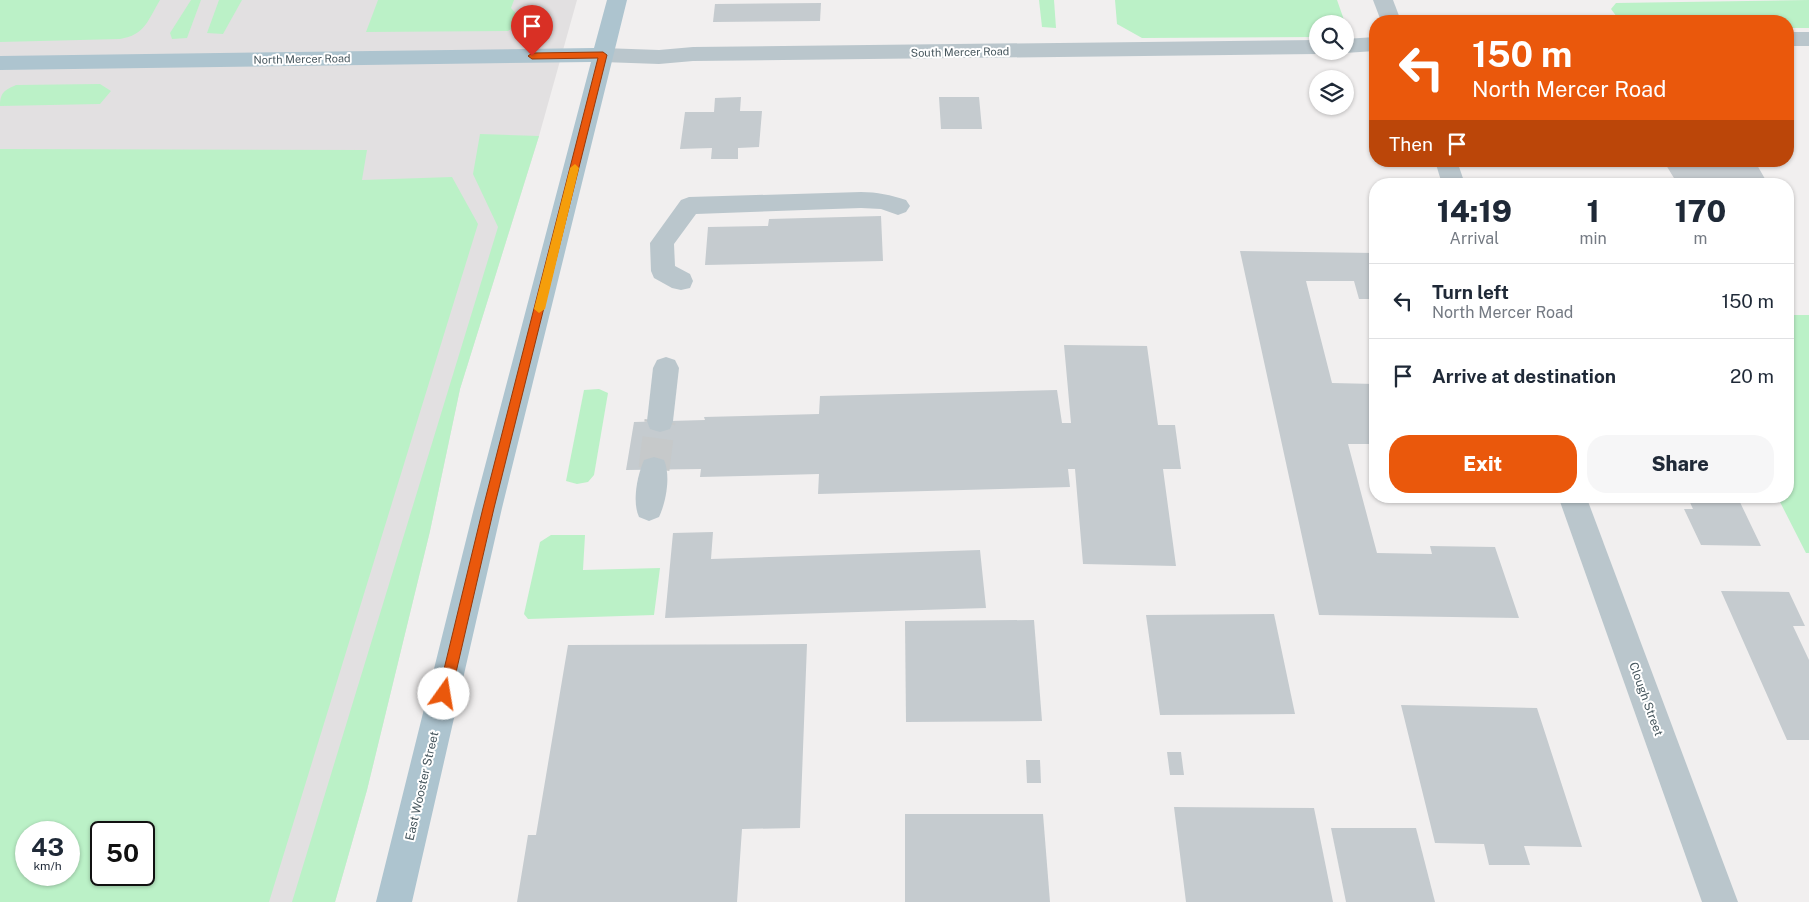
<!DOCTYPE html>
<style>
:root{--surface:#fff;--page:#f6f6f7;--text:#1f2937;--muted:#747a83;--line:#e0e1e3;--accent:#ea580c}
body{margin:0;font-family:"Public Sans",sans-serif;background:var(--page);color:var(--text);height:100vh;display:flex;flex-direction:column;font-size:19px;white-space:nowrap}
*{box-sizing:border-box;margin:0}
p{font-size:16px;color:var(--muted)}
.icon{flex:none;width:28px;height:28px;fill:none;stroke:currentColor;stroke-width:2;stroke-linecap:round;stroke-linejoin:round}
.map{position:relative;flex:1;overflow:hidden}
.drawer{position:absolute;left:1369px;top:178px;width:425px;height:325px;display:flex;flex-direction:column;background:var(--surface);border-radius:20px;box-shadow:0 1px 4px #0004}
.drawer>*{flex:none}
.guide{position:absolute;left:1369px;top:15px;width:425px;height:152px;border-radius:20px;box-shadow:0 1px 4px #0004;background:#ea580c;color:#fff;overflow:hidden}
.controls{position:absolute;left:1309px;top:15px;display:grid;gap:10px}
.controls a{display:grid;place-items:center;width:45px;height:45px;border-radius:50%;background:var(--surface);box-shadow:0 1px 4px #0004;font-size:25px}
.speed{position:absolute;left:15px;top:821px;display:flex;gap:10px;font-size:25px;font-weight:700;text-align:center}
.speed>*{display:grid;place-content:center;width:65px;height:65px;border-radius:50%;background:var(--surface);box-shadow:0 1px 4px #0004;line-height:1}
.speed small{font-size:12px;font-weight:400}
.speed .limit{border:2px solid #111;border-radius:8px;background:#fff;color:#111}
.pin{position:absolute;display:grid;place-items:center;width:42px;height:42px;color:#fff;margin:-51px -21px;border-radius:50% 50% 50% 0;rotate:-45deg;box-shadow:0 0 5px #0007}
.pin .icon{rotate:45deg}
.me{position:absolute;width:55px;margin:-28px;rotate:13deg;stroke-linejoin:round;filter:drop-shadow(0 0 4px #0008)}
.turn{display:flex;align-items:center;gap:18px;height:105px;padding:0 20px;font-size:22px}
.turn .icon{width:65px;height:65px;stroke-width:2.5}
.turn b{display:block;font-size:35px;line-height:42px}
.then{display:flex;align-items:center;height:48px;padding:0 20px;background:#0003;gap:10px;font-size:19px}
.eta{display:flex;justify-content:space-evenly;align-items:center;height:85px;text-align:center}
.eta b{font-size:30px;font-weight:800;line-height:35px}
.button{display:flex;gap:10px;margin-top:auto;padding:10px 20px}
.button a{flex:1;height:58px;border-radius:20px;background:var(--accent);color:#fff;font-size:20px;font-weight:800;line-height:58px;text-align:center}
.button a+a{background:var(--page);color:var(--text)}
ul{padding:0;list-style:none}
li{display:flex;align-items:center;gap:15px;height:75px;padding:0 20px;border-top:1px solid var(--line)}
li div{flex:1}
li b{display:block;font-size:19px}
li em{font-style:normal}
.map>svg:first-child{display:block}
</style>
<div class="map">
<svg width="1809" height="902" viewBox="0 0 1809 902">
<rect width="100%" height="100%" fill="#f1efef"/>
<path fill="#e2e0e1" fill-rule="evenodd" d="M0,0H577L539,136L460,389L430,531L367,790L335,902H0ZM26,832H69V875H26ZM101,832H144V875H101Z"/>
<g fill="#bbf1c7" fill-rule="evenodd">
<path d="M0,0H160C148,20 145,35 120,39L0,42Z"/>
<path d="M191,0H201L187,38L172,39L170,33Z"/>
<path d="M219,0H242L223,34L207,33Z"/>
<path d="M378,0H514L511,8L523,21L508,31L366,32Z"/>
<path d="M1039,0H1054L1056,28L1042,27Z"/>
<path d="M1115,0H1337L1350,37H1345V24H1318L1317,37L1142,38L1117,24Z"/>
<path d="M1809,0V28H1788V21H1620L1611,9L1616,3Z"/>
<path d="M100,84L111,91L100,104L0,106C0,92 5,90 16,85Z"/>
<path d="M480,134L539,136L460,389L430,531L367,790L335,902H292L498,227L473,174Z"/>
<path d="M0,149L367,150L362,180L452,177L478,224L269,902H0ZM26,832H69V875H26ZM101,832H144V875H101Z"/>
<path d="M1788,315H1809V553H1806L1777,496H1788Z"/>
<path d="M599,389L608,393L594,475L588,482L577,484L566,481L584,390Z"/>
<path d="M551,535H585L583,570L660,568L654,615L528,619L524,614L540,542Z"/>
</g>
<g fill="#c5cbcf">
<path d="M821,3L820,21L713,22L715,4Z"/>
<path d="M741,97L740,111H762L759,147L738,148V159H711L712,148L680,149L685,112H714L715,98Z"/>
<path d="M939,97H979L982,129H941Z"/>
<path d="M1670,161H1744L1746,165H1757L1768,184L1677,183L1666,165H1672Z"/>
<path d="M881,216L883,261L705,265L708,227L768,226L769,219Z"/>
<path d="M1240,251L1375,253V299H1359L1354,281H1306L1332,383L1375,384V444H1348L1377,553L1432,554L1430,546L1495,547L1519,618L1319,615Z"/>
<path d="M1064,345L1147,346L1158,425H1175L1181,469H1163L1176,566L1083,564L1075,469H1068L1070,487L818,494L819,474L700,477L701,469L626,470L634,422L705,420L704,417L819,414L820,396L1057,390L1062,423H1071Z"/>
<path d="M1687,496H1737L1761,546L1701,545L1684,509H1693Z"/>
<path d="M713,532L711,559L980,550L986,608L665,618L673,533Z"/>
<path d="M1721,591L1789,592L1805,626H1793L1809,660V740H1787Z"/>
<path d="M1274,614L1295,714L1160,715L1146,615Z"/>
<path d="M1034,620L1042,721L906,722L905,621Z"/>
<path d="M807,644L800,828L742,829L737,902H517L528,835H536L568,645Z"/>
<path d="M1401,705L1537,708L1582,847L1524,846L1530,865H1489L1484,844L1435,843Z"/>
<path d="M1167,752H1181L1184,775H1170Z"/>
<path d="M1026,760H1040L1041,783H1027Z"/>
<path d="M1174,807L1314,808L1333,902H1186Z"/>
<path d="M905,814H1043L1050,902H905Z"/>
<path d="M1331,828H1416L1435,902H1346Z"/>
</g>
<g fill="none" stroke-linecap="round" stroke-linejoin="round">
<path stroke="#c6c9ca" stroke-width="31" stroke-dasharray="31 15" stroke-linecap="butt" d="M654,469L660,421"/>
<g fill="#bac6cc" fill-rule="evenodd">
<path d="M1373,0H1393L1401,21H1381Z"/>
<rect x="1788" y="32" width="21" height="14"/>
<path d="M1375,37V51L1345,53L1340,51H1345V39Z"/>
<path d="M1318,40V51L1325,52L1318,54L693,61L659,64L603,62L596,60L593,55L596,50L603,48L659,50L693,47Z"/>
<path d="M1435,161H1457L1465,184H1442Z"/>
<path d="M861,192C877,192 891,195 906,200L910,206L906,212L898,215L881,209L861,208L696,214L674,244L675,266L690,274L693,281L690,288L681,290L672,288L654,278L651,271L650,243L681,200L689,197Z"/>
<path d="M666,357L675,360L679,368L673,421L670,429L660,432L650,429L647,421L653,368L657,360Z"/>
<path d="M654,457L664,460C671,476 666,502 659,517L649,521L639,517C632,502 637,476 644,460Z"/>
<path d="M1558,496H1586L1738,902H1702Z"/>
</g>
<path fill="#adc4cf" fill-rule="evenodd" d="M607,0H627L502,508L412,902H376L474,508L591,62L0,70V56L594,48Z"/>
</g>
<path fill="#ea580c" stroke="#983908" d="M603,52L607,55L494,508L451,694L449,699L444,700L440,699L438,694L483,508L598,58L532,59L528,56L532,53Z"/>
<path fill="#f59e0b" d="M575,164L579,168L545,309L539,313L534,309L570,168Z"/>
<g text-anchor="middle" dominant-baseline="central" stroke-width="4" stroke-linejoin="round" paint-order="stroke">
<g font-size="11" fill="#46565d" stroke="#fff">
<text transform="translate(960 52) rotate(-1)">South Mercer Road</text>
<text transform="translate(302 59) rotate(-1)">North Mercer Road</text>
</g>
<g font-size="12" fill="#46565d" stroke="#fff">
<text transform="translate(1646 699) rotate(70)">Clough Street</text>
<text transform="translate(422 786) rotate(-77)">East Wooster Street</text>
</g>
</g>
</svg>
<div class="controls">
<a><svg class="icon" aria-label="search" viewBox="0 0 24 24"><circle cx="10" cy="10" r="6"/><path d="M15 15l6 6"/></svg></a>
<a><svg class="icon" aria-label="layers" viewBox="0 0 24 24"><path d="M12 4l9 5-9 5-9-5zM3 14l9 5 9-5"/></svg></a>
</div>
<div class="speed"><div>43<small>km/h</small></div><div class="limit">50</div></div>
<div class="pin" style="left:532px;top:56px;background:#d93025"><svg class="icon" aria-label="arrive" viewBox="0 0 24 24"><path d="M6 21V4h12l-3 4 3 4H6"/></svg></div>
<svg class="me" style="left:444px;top:694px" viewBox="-20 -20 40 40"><circle r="19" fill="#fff"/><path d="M0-13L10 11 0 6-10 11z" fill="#ea580c"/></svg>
<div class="guide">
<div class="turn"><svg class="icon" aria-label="left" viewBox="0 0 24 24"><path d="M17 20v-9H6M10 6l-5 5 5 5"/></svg><div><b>150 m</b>North Mercer Road</div></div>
<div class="then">Then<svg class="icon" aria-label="arrive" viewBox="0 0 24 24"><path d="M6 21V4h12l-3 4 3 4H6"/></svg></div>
</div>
<section class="drawer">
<div class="eta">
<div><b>14:19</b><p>Arrival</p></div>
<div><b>1</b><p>min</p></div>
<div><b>170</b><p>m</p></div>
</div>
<ul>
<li><svg class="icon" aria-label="left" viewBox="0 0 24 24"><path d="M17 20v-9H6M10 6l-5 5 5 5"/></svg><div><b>Turn left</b><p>North Mercer Road</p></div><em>150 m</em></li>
<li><svg class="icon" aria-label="arrive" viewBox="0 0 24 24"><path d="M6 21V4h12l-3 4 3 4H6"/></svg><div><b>Arrive at destination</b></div><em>20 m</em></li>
</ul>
<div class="button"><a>Exit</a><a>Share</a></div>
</section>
</div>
